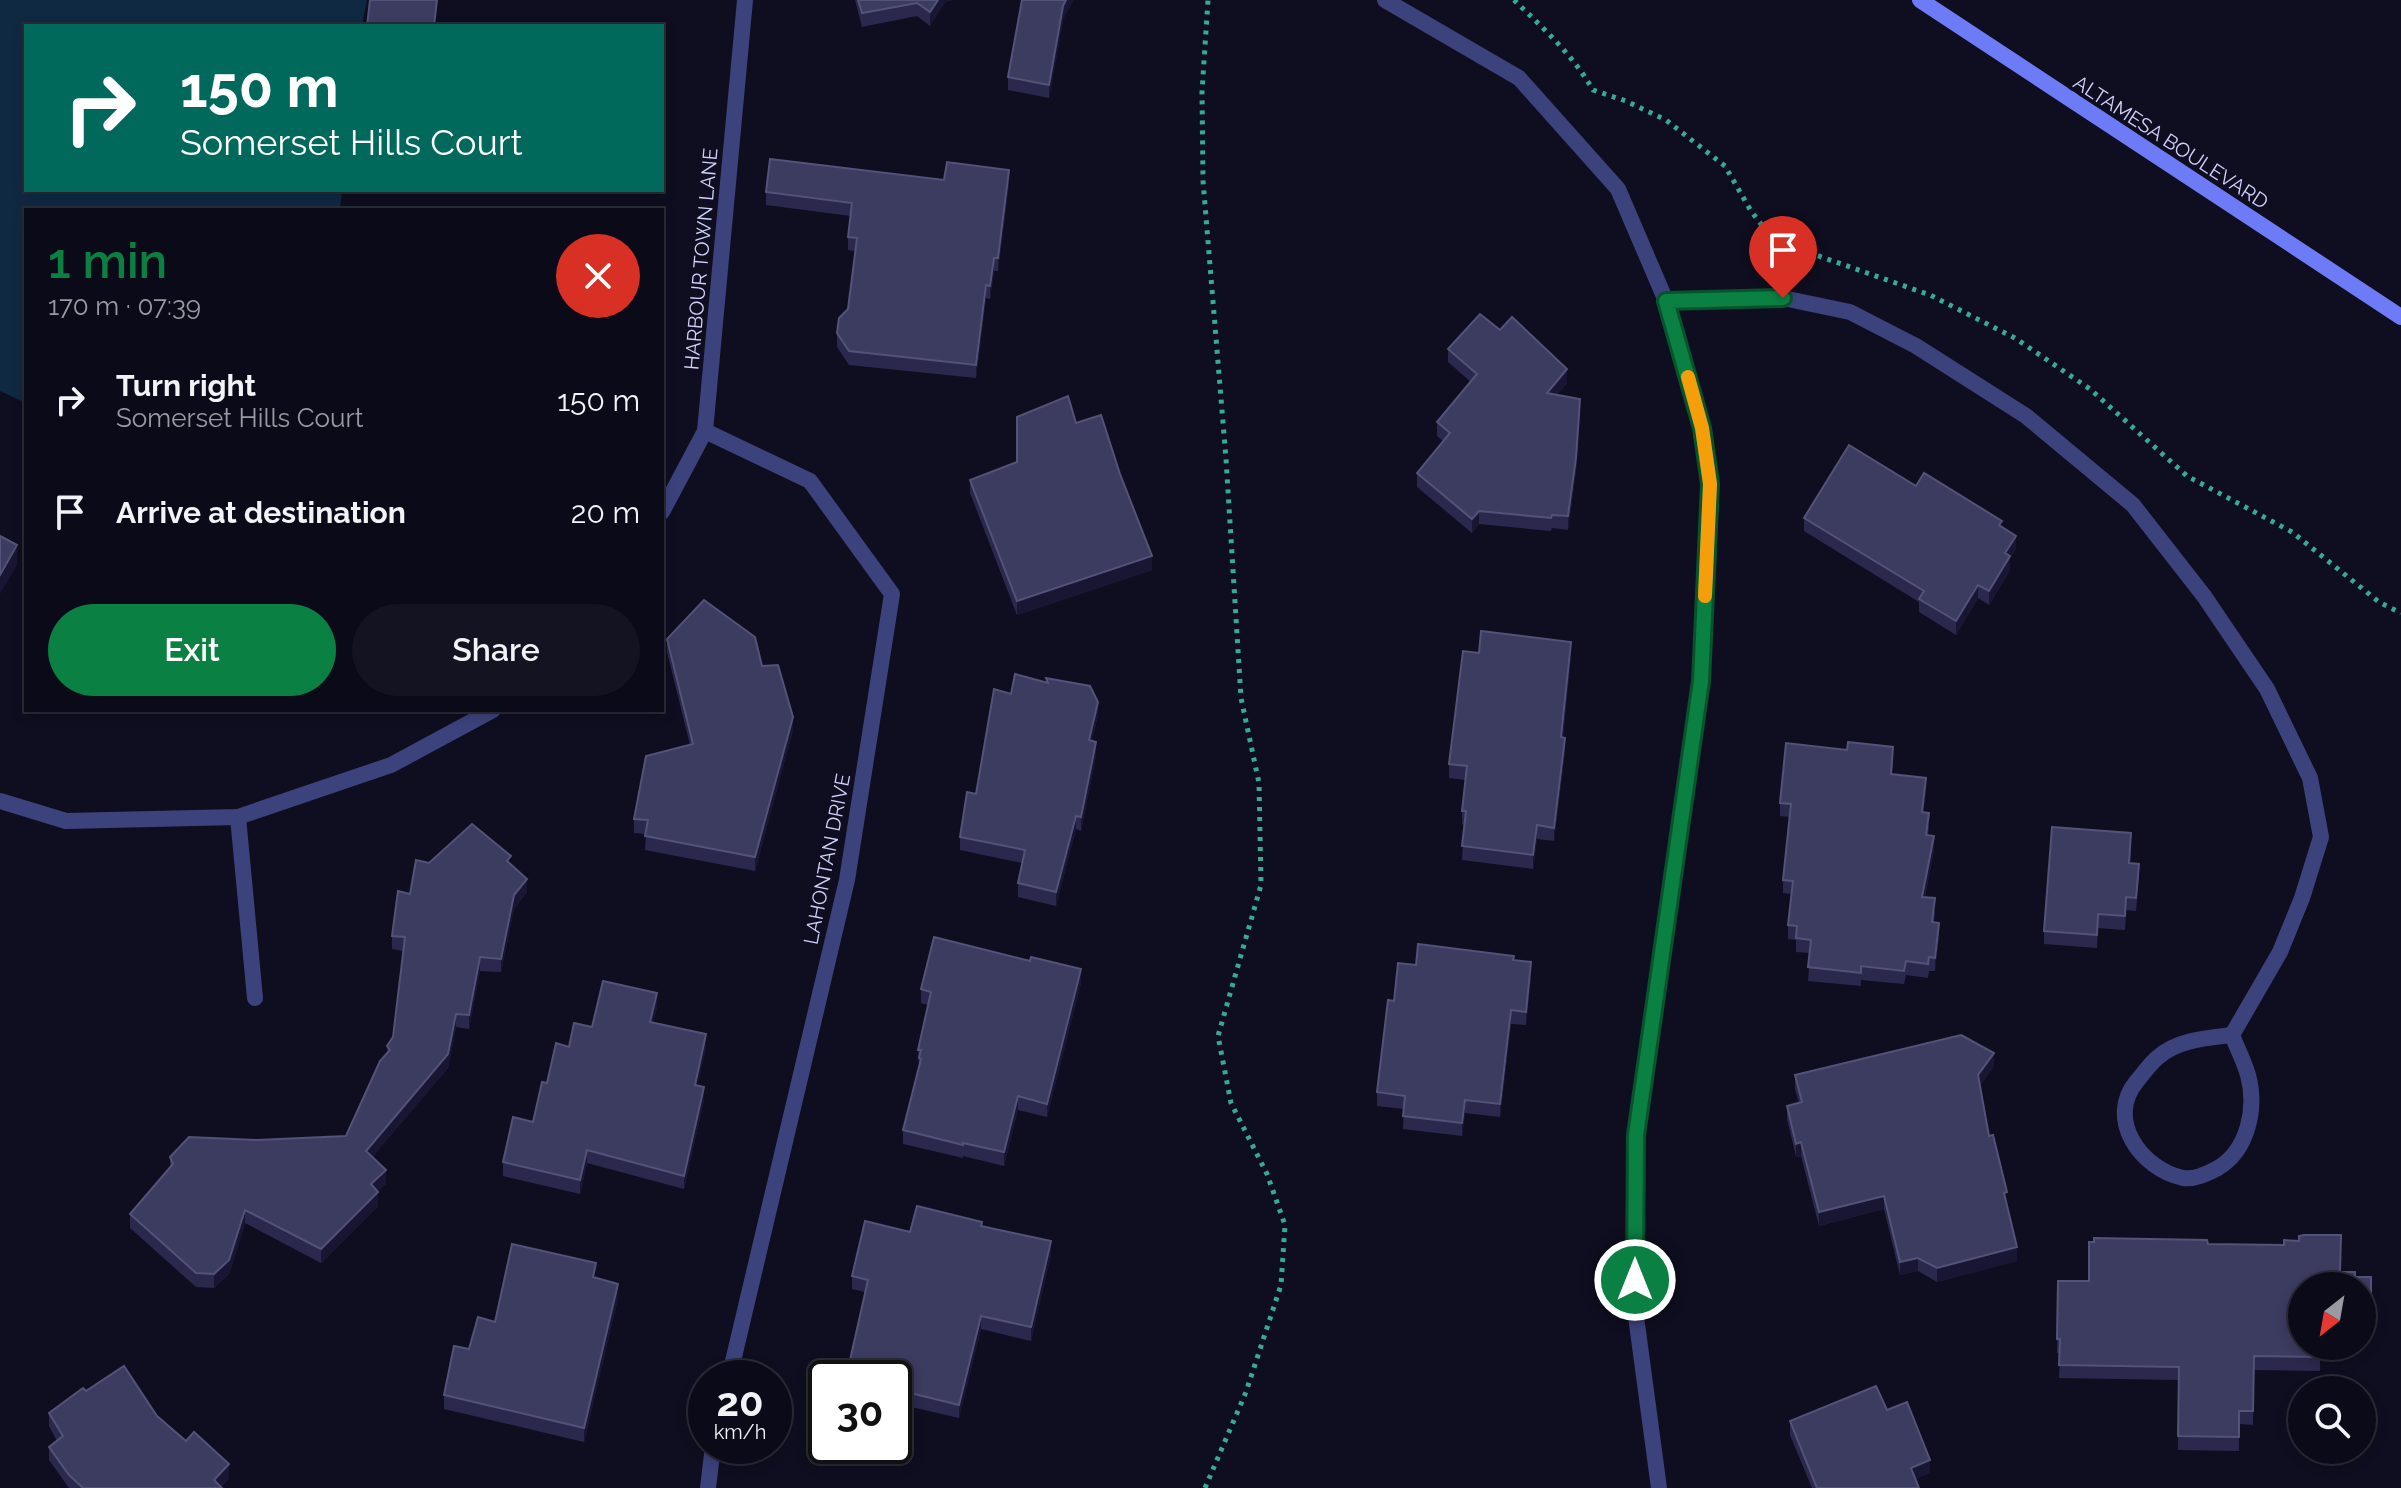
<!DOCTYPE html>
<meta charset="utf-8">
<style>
:root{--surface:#0b0a18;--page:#141321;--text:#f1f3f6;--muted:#9a9aa2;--line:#2b2b37;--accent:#0b8043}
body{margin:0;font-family:Raleway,sans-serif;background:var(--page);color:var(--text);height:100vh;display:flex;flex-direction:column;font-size:30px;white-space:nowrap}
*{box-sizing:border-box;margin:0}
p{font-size:26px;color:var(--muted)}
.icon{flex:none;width:44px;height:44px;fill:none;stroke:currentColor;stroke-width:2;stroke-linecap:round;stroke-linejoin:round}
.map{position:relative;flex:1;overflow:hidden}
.sheet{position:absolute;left:24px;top:208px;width:640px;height:504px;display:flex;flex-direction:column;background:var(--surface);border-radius:0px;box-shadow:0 4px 12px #0003,0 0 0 2px var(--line)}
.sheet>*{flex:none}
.hud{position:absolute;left:24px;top:24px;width:640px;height:168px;border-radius:0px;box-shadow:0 4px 12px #0003,0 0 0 2px var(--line);background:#00695c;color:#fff;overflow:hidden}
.needle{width:52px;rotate:211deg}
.fabs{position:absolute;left:2288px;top:1272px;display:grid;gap:16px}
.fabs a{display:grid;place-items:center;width:88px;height:88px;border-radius:50%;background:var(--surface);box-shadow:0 4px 12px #0003,0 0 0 2px var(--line);font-size:40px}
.speed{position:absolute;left:688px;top:1360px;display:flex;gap:16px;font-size:40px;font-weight:700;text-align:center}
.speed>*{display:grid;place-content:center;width:104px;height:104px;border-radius:50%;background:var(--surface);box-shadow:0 4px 12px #0003,0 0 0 2px var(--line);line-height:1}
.speed small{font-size:20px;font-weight:400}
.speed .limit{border:4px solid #111;border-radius:12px;background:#fff;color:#111}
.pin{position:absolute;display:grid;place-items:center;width:68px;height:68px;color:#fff;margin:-82px -34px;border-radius:50% 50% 50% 0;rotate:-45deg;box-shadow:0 0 8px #0007}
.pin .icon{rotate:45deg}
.me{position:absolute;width:88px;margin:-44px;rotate:0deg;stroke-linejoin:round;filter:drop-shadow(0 0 6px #0008)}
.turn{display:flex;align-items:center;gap:28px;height:168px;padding:0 24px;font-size:36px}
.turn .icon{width:104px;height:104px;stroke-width:2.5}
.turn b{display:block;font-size:56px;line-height:68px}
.round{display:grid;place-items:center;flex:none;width:84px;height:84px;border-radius:42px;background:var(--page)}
.head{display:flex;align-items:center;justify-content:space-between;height:136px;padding:0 24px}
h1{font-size:48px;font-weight:600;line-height:60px;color:var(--accent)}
.action{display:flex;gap:16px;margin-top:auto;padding:16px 24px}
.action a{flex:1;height:92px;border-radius:48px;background:var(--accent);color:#fff;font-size:32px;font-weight:600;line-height:92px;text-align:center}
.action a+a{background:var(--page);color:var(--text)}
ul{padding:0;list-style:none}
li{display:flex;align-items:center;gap:24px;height:112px;padding:0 24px}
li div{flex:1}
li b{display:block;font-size:30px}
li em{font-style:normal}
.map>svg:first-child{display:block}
</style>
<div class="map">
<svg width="2401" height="1488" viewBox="0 0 2401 1488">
<rect width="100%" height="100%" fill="#0f0e20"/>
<path fill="#102942" d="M0,0H367L362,26H26V190H342L340,210H26V403L0,391Z"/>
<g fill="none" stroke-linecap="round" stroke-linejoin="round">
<g stroke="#35ab95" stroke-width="5" stroke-dasharray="4 6" stroke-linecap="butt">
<path d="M1514,0C1543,28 1573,55 1593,90L1626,101L1666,120L1725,166L1751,211L1773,240L1930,295L2015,338L2090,389L2187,476L2292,532L2379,602L2401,613"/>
<path d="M1205,1488L1246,1392L1281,1285L1285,1225L1267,1174L1231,1103L1218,1036L1261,885L1259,783L1241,698L1226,459L1203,181L1202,92L1208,0"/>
</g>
<g stroke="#3c427c" stroke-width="16">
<path d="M1385,0L1519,78L1618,189L1666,301L1702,428L1710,484L1701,681L1636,1135L1635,1309L1659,1488"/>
<path d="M1666,301L1783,298L1850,312L1916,346L2026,416L2133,505L2204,596L2267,689L2310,778L2321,837L2302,898L2280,952L2232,1035"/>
<path d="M705,431L810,481L892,594L847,880L729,1378"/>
<path d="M662,512L705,431L745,0"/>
<path d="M0,801L66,821L238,817L391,765L493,710"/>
<path d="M238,817L255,998"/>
<path d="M2232,1035C2237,1048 2244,1061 2248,1075C2257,1108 2248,1150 2218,1168C2208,1173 2195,1180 2183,1178C2141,1169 2105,1119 2137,1081C2143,1074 2149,1065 2157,1058C2177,1040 2206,1038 2232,1035Z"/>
<path d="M708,1488L713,1446"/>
</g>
<path stroke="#6e7bf6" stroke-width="16" d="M1920,0L2401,317"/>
</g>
<g fill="#2a294d">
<path d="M855,0H952L945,2L930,26L917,16L862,27Z"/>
<path d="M1063,20L1049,98L1008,90V77Z"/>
<path d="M944,180L1009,183L998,271H994L990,299L986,298L976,378L849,365L837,347V333L848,309L855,251L848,250V237L851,216L766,205V192Z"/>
<path d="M1448,349L1567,383L1557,395L1580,412L1576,471L1568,530L1552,528L1551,531L1479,524L1472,533L1417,487V473L1443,441L1437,436V422L1471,382L1448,362Z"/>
<path d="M1076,423L1152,570L1017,615L970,493V480L1017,462Z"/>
<path d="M1916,486L2002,527L2016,549L2010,558V570L1989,605L1978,598L1956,635L1919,612V602L1804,531V518Z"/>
<path d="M667,639L762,666L793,730L755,871L645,850L646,834L634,833V819L690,745L667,652Z"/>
<path d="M1479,653L1571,655L1563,737L1565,751L1554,841L1537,839L1533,869L1462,860L1464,825L1462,824V811L1465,780L1449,778V764Z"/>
<path d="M1046,678L1098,715L1092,741L1096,756L1081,831L1076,829L1056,906L1018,897V883L1022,863L960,850V837L1011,694L1046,683Z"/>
<path d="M1893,760L1892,774L1926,791L1923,813L1929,827L1928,835L1934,850L1925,897L1935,912L1934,922L1939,936L1935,971H1929L1928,978L1906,975L1904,984L1861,980V986L1808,981L1810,953L1796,952V940L1788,939V925L1792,894L1783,893V880L1790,817L1780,816V803Z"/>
<path d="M2131,847L2130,863L2139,877L2136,911L2126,910L2125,930L2098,928L2097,948L2044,944V931Z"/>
<path d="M429,863L511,865L527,892L514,909L501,972L480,971L469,1029L456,1027L448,1068L372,1157L386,1184L377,1192L378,1206L321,1263L245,1223L229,1274L214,1288L196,1287L130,1228V1214L170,1168V1157L346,1136L387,1054V1046L393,1037L403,951L392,949V936L410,894Z"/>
<path d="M1514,961L1531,976L1526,1025L1511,1024L1500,1117L1465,1113L1462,1136L1403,1129L1404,1109L1377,1106V1092L1394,1001L1416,965Z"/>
<path d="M1081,983L1047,1117L1018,1110L1004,1166L963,1156V1158L903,1144V1130L919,1067L918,1050L928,1005L921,1003V989Z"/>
<path d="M657,1007L653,1022L706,1048L697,1085L704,1100L684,1189L587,1163L580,1194L503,1176V1162L533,1122L547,1083L592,1027Z"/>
<path d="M1994,1066L1980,1086L1989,1136L2007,1205L2017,1261L1937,1282L1918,1271L1900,1275L1884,1209L1819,1226L1801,1156L1796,1157L1787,1119V1106L1799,1103L1795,1089V1075Z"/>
<path d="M982,1226L1051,1255L1031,1341L981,1329L959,1418L894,1403V1378L865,1292L852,1289V1276L910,1232Z"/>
<path d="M2208,1244L2340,1272L2355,1277H2371V1335L2362,1334V1286L2302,1346H2348V1348L2320,1347V1371L2254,1370L2253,1425L2239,1424V1451L2178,1450V1380L2059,1378L2060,1353H2057L2058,1281H2089Z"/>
<path d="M596,1278L618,1298L584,1442L444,1409V1395L469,1349L495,1322Z"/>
<path d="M86,1391L157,1416L229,1478L221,1487L222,1488H69L49,1460V1447L57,1441L49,1426V1413Z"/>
<path d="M1887,1410L1930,1473L1915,1479L1919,1488H1812L1790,1435V1421Z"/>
</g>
<g fill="#181633">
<path d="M938,0H952L945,2L930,26V12Z"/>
<path d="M1066,0H1074L1063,20L1049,98V85L1063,6Z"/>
<path d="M1009,170V183L998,271V258Z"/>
<path d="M994,258V271L990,299V286Z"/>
<path d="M986,285V298L976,378V365Z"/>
<path d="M1567,369V383L1547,407V393Z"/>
<path d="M1580,399L1576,471L1568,530V516Z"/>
<path d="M1479,511V524L1472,533V519Z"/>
<path d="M2016,536V549L2010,558V570L1989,605V591L2005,553Z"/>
<path d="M17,545V565L0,594V575Z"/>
<path d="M1152,556V570L1017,615V601Z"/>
<path d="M1978,585V598L1956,635V621Z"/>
<path d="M1571,642V655L1561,751V737Z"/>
<path d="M1098,702V715L1089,754V740Z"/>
<path d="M793,717V730L755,871V857Z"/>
<path d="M1565,738V751L1554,841V828Z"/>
<path d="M1096,742V756L1081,831V817Z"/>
<path d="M1926,778V791L1922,826V812Z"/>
<path d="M1076,816V829L1056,906V892Z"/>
<path d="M1537,825V839L1533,869V855Z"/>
<path d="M1934,836V850L1922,910V897Z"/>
<path d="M527,879V892L514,909L501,972V959L514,895Z"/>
<path d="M1939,923V936L1935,971V958Z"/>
<path d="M480,957V971L469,1029V1015Z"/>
<path d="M1531,962V976L1526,1025V1012Z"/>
<path d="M1081,969V983L1047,1117V1104Z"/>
<path d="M657,993V1007L650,1035V1022Z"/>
<path d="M1511,1010V1024L1500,1117V1104Z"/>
<path d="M456,1014V1027L448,1068L366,1165V1151Z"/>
<path d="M706,1034V1048L695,1098V1085Z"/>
<path d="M1994,1053V1066L1978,1089V1075Z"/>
<path d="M704,1087V1100L684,1189V1176Z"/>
<path d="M1018,1096V1110L1004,1166V1152Z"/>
<path d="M1465,1100V1113L1462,1136V1123Z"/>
<path d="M1801,1142V1156L1796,1157V1144Z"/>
<path d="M587,1150V1163L580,1194V1180Z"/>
<path d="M386,1170V1184L371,1197V1184Z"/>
<path d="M378,1192V1206L321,1263V1249Z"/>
<path d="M1884,1196V1209L1819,1226V1212Z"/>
<path d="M245,1210V1223L229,1274L214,1288V1274Z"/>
<path d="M1051,1241V1255L1031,1341V1327Z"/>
<path d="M2017,1247V1261L1937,1282V1268Z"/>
<path d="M1918,1258V1271L1900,1275V1262Z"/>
<path d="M618,1284V1298L584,1442V1428Z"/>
<path d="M981,1316V1329L959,1418V1405Z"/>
<path d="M1930,1460V1473L1911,1481V1468Z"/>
<path d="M229,1464V1478L219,1488L214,1480Z"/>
</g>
<g fill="#3c3b60" stroke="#535278" stroke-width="2">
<path d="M370,0H437L434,26H367Z"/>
<path d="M858,0H938L930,12L917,3L862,13Z"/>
<path d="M1022,0H1066L1063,6L1049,85L1008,77Z"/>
<path d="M770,159L944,180L947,162L1009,170L998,258H994L990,286L986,285L976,365L849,351L837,333L839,318L848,309L857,238L848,237L852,203L766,192Z"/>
<path d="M1480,314L1500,330L1512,317L1567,369L1547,393L1580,399L1576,458L1568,516L1552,515L1551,518L1479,511L1472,519L1417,473L1450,433L1437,422L1477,374L1448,349Z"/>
<path d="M1068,396L1076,423L1101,415L1120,474L1152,556L1017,601L970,480L1017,462V417Z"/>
<path d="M1849,445L1916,486L1924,473L2002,521L1999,525L2016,536L2005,553L2010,556L1989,591L1978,585L1956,621L1919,599L1924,591L1804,518Z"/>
<path d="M0,536L17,545L0,575Z"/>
<path d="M704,600L755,637L762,666L778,665L793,717L755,857L645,836L648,820L634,819L646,756L693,744L667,639Z"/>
<path d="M1481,631L1571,642L1561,737L1565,738L1554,828L1537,825L1533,855L1462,846L1466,811H1462L1467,766L1449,764L1463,651L1479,653Z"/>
<path d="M1015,674L1048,683L1046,678L1090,686L1098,702L1089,740L1096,742L1081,817L1076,816L1056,892L1018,883L1025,850L960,837L967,792L976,794L994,689L1011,694Z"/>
<path d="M1848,742L1893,747L1891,774L1926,778L1922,812L1929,813L1926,835L1934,836L1922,897L1935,898L1932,922L1939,923L1935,958L1929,957L1928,964L1906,961L1904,971L1861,966V973L1808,967L1811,940L1796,938L1797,926L1788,925L1793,881L1783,880L1791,804L1780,803L1786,743L1847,750Z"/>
<path d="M472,824L511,856L507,861L527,879L514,895L501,959L480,957L469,1015L456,1014L448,1054L366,1151L386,1170L371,1184L378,1192L321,1249L245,1210L229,1260L214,1274L196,1273L130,1214L173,1164L170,1157L189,1137L257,1140L346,1136L380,1061L390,1050L387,1046L393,1037L405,937L392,936L398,891L410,894L416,860L429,863Z"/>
<path d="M2052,827L2131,833L2129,863L2139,864L2136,898L2126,897L2125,916L2098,914L2097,935L2044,931Z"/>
<path d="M934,937L1030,961L1031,957L1081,969L1047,1104L1018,1096L1004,1152L963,1143V1145L903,1130L921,1059L919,1058L921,1050H918L931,992L921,989Z"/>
<path d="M1418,944L1514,956L1513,960L1531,962L1526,1012L1511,1010L1500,1104L1465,1100L1462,1123L1403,1116L1405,1096L1377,1092L1388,1000L1394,1001L1398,963L1416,965Z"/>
<path d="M603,981L657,993L650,1022L706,1034L695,1085L704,1087L684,1176L587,1150L580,1180L503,1162L513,1117L533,1122L542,1082L547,1083L556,1043L569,1047L574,1023L592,1027Z"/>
<path d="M1961,1035L1994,1053L1978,1075L1989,1136L1993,1135L2007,1192L2004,1193L2017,1247L1937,1268L1918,1258L1900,1262L1884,1196L1819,1212L1801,1142L1796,1144L1787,1106L1802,1102L1795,1075Z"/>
<path d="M917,1206L982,1222L981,1226L1051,1241L1031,1327L981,1316L959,1405L894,1389V1378H846L868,1280L852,1276L865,1221L910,1232Z"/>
<path d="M2304,1235H2341L2340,1272H2355V1277H2371V1321H2362V1286H2302V1346H2320V1357L2254,1356L2253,1411H2239V1437L2178,1436L2179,1367L2059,1365L2060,1339H2057L2058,1281H2089V1242H2094V1238L2207,1240L2208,1244L2284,1245V1240L2299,1241V1236Z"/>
<path d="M512,1244L596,1263L593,1277L618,1284L584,1428L444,1395L454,1346L469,1349L478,1317L495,1322Z"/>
<path d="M124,1366L157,1416L186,1441L194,1432L229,1464L214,1480L222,1488H83L69,1475L49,1447L63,1436L49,1413L83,1388L86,1391Z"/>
<path d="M1876,1386L1887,1410L1907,1402L1930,1460L1911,1468L1919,1488H1817L1790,1421Z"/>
</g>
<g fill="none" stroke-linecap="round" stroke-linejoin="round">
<g stroke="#07532c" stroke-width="20">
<path id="route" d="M1635,1280L1636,1135L1701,681L1710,484L1702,428L1666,301L1783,298"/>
</g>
<use href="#route" stroke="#0b8043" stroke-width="14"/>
<path stroke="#f59e0b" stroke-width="14" d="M1688,377L1702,428L1710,484L1705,596"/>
</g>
<g text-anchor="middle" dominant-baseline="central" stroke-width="8" stroke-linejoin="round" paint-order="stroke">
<g font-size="20" fill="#d0d1fc" stroke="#0f0e20">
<text transform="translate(2171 142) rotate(33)">ALTAMESA BOULEVARD</text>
<text transform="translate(701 259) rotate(-85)">HARBOUR TOWN LANE</text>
<text transform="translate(827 859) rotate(-79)">LAHONTAN DRIVE</text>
</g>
</g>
</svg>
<div class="fabs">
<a><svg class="needle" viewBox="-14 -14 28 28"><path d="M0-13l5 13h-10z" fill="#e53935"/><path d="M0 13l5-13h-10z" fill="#9a9aa2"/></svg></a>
<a><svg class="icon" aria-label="search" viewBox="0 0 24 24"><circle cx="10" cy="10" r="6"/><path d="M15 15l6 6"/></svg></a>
</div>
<div class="speed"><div>20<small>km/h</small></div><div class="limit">30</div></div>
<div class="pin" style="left:1783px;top:298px;background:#d93025"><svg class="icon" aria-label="arrive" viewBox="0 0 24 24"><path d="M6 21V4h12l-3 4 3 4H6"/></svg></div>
<svg class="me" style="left:1635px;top:1280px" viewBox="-20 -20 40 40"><circle r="17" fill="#0b8043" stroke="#fff" stroke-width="3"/><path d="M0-11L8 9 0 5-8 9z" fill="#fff"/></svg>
<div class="hud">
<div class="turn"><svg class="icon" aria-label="right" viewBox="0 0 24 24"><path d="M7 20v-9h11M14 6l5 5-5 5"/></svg><div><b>150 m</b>Somerset Hills Court</div></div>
</div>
<section class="sheet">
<div class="head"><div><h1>1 min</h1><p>170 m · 07:39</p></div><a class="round" style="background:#d93025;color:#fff"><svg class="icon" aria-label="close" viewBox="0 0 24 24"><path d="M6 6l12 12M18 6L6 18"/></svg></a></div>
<ul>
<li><svg class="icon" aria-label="right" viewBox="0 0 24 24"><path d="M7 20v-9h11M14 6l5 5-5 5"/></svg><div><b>Turn right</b><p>Somerset Hills Court</p></div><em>150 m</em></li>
<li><svg class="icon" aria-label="arrive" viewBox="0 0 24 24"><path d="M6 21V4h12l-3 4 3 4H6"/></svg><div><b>Arrive at destination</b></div><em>20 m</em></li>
</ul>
<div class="action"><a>Exit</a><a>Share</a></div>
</section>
</div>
